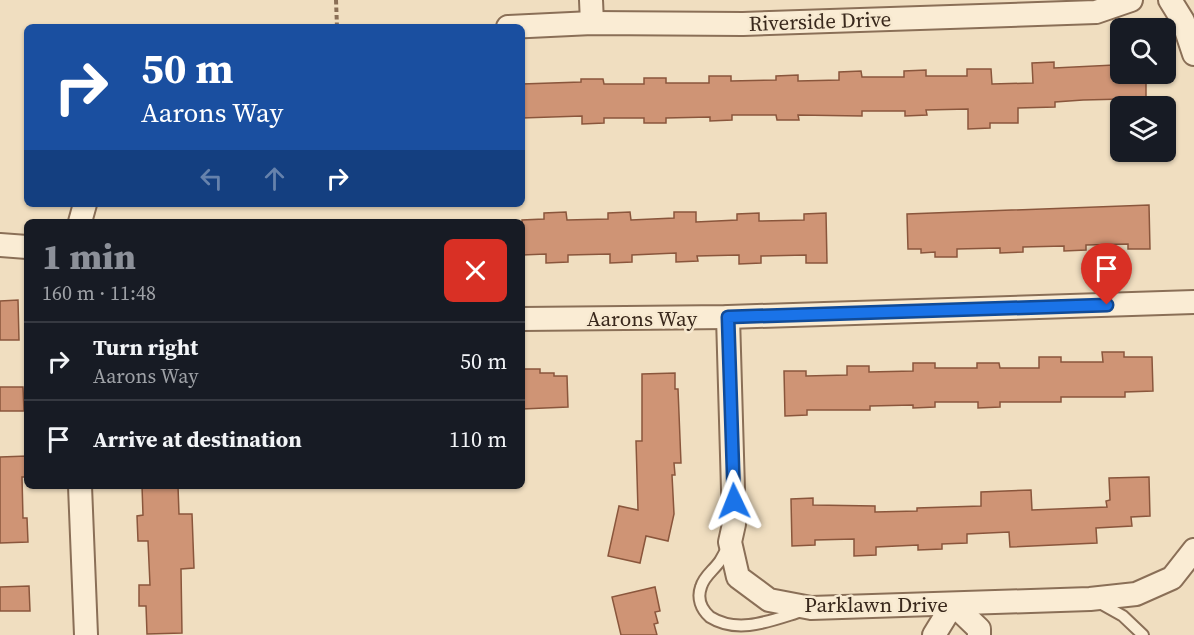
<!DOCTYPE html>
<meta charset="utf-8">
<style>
:root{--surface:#171b24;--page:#242831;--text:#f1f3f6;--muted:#9ea1a6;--line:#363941;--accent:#8c9099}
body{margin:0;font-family:"Source Serif 4",serif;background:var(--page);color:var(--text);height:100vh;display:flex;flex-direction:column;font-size:22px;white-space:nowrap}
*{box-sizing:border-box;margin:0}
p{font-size:20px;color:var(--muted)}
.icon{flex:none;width:33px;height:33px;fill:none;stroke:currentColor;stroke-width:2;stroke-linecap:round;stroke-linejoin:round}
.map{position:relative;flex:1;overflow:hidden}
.details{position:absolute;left:24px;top:219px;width:501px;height:270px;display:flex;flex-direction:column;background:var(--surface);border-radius:9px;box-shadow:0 2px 4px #0004}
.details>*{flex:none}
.guide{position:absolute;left:24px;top:24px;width:501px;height:183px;border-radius:9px;box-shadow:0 2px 4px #0004;background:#1a4fa0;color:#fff;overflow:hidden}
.tools{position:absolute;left:1110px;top:18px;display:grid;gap:12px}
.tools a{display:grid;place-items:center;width:66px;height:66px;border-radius:9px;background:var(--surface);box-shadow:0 2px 4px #0004;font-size:30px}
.pin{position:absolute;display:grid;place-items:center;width:51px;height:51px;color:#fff;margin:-62px -26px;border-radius:50% 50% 50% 0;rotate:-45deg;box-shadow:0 0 6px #0007}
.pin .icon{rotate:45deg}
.me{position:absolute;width:66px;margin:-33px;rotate:358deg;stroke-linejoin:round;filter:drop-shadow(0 0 4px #0008)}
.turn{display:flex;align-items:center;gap:21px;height:126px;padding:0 18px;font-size:27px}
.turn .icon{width:78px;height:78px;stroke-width:2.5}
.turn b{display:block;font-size:42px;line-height:51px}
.lanes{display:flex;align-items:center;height:57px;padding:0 18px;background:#0003;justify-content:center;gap:30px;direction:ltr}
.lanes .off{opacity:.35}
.round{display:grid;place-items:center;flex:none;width:63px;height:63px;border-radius:9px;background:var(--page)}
.head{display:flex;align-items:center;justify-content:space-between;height:102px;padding:0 18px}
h1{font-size:36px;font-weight:800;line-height:45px;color:var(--accent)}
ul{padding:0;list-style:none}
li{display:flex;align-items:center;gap:18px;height:78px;padding:0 18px;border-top:2px solid var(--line)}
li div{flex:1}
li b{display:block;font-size:22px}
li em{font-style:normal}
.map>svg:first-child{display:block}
</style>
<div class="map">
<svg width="1194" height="635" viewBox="0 0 1194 635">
<rect width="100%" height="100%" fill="#f0dec0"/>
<g fill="#cf9475" stroke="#8a563c" stroke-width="1.5">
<path d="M1054,62V68L1114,65V67H1120V74H1146V103L1124,104V99L1083,100L1055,102V107L1018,108V123H990V128L968,129V109L926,110L927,115L905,116V111H862V116L798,115L799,120H777L776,115H732V120L710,121V117L666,118V123H644V118H604V123L582,124V116L522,118V84L581,82V79H603L604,84H644V78H666V83H709V76H731V81L776,80V76L798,75V81L839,80V72L861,71L862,77H904V71L926,70V76H967V69H991L992,84L1033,83L1032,63Z"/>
<path d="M1149,205L1150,249H1128V244L1086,245V250L1064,251V246L1023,247V252L1000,253V248L957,249V257H935V252L921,253V249H908L907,214Z"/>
<path d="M566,212L567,220L608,219V213L630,212L631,220L674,218V212H696V222L737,220V214L759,213V221L804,220V214L826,213L827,263H806V255L761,256V263L739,264V255L697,256L698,261L676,262V253L632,255V262L610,263V254L568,255V262L546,263V254L522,255V220L544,219V213Z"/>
<path d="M18,300L19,340H0V301Z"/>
<path d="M1102,352H1124V357H1152L1153,391L1125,392V397H1061V402H1000V407L978,408V402H935V407L913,408V405L870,406V410H807V415L785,416L784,371H806V376L847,375V366H869V372L913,371V363H935V368H977V363H999L1000,368H1039V357H1061V362H1103Z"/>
<path d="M522,369H540V373H554V376H567L568,407L522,409Z"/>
<path d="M675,373V389H678L681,463H674L675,475H672L674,514L668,541L646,536L640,563L608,556L619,506L638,510L636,441H642V374Z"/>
<path d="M0,387H23L24,411H0Z"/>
<path d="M27,456V477H22L23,518H27L28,542L0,543V457Z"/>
<path d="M1149,477L1150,516L1131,517L1132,526L1096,528L1097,543L1010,547L1009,532L967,534V543L942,544V549L918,550V545L876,547V555L854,556V539L815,540V545L792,546L791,499L813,498V505L875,506V512L917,511V508L981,506V492L1031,490L1032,510L1107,507L1106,501L1110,500L1109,478Z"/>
<path d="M142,486H178L179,514H192L194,568L181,569L182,633L147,634L146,606H139V585H150L148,541H138L137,516L143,515Z"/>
<path d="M29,586L30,611H0V587Z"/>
<path d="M655,587L660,611L655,612L658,623L654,624L657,635H621L612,597Z"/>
</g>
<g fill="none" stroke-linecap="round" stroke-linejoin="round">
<g stroke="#8a6f57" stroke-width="14">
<g id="lane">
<path d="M729,545C726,550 723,556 720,561C713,571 704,576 701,587C697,598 701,609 710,617C739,635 772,620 802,611"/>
<path d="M1098,602L1123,616L1143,635"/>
</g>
</g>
<g stroke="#8a6f57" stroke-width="26">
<g id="street">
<path d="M591,0L592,23"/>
<path d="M1170,0L1183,21L1194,54"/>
<path d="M508,27L592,23L743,24L1096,12L1131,0"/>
<path d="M80,222L85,204"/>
<path d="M0,245L27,247"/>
<path d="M728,317L734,524L730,542L738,577L769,600L811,608L1090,599L1136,594L1172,578L1194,550"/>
<path d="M522,319L728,317L1194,302"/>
<path d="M80,486L86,635"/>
<path d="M934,635L953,604L979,629V635"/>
</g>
</g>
<path stroke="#8a6f57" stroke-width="4" stroke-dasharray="4.5 3" stroke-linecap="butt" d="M336,0L337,27"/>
<use href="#lane" stroke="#faecd4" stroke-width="10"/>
<use href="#street" stroke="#faecd4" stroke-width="22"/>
</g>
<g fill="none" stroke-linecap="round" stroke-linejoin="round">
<g stroke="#114b97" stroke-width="15">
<path id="route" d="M734,501L728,317L1107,305"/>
</g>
<use href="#route" stroke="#1a73e8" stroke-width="10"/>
</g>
<g text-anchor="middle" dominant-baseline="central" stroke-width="5" stroke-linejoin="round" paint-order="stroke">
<g font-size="21" fill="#39281c" stroke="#f7e9d0">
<text transform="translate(820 21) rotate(-2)">Riverside Drive</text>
<text x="642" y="318">Aarons Way</text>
<text x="876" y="604">Parklawn Drive</text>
</g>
</g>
</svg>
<div class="tools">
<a><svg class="icon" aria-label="search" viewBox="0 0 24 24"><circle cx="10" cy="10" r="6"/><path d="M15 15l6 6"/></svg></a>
<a><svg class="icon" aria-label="layers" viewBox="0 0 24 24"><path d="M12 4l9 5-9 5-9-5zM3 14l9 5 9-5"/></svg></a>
</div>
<div class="pin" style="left:1107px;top:305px;background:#d93025"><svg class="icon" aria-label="arrive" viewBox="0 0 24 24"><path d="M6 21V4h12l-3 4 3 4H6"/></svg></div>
<svg class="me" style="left:734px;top:501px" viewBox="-20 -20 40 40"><path d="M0-17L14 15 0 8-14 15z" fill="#1a73e8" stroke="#fff" stroke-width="4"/></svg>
<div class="guide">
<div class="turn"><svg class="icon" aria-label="right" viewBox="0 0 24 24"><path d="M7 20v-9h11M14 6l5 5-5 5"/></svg><div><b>50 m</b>Aarons Way</div></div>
<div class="lanes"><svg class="icon off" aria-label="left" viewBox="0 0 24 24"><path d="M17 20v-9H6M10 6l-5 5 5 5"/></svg><svg class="icon off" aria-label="ahead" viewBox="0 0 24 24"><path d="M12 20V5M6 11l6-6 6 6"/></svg><svg class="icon" aria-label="right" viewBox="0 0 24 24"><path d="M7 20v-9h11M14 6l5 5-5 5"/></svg></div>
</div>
<section class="details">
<div class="head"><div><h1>1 min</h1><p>160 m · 11:48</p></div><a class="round" style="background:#d93025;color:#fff"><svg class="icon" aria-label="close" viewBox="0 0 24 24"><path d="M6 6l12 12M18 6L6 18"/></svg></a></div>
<ul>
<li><svg class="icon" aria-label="right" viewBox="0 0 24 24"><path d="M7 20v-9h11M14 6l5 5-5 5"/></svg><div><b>Turn right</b><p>Aarons Way</p></div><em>50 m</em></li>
<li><svg class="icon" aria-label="arrive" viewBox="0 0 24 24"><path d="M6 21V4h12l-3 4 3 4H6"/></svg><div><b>Arrive at destination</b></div><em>110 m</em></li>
</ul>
</section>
</div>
